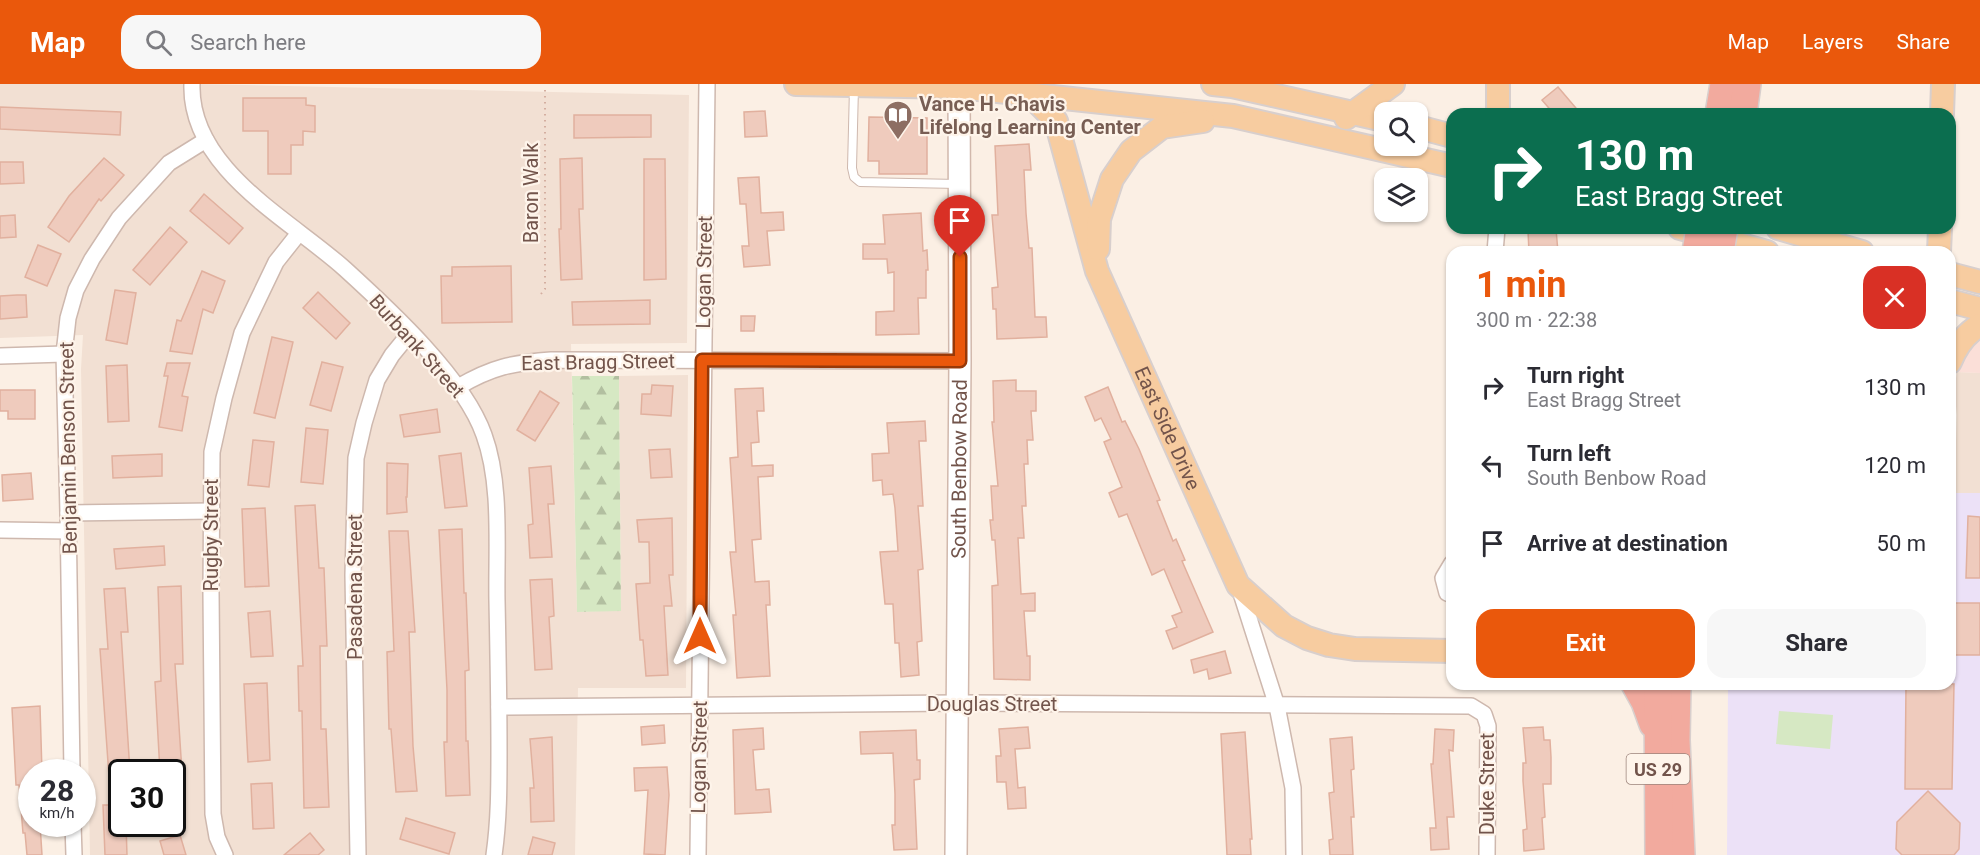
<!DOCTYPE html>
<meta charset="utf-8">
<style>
:root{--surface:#fff;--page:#f7f7f7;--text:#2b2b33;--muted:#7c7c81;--accent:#ea580c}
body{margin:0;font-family:Roboto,sans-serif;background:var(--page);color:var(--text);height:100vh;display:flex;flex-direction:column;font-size:22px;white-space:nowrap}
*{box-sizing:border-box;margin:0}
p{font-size:20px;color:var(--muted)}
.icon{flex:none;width:33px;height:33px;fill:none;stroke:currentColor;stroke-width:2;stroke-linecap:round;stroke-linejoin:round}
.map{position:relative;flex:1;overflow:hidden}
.panel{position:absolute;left:1446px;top:162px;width:510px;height:444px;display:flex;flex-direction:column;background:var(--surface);border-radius:18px;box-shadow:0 2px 4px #0004}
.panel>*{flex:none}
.guide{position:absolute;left:1446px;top:24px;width:510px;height:126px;border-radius:18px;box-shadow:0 2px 4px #0004;background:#0b6e4f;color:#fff;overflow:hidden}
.tools{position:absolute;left:1374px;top:18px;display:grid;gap:12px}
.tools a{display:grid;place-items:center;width:54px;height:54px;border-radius:12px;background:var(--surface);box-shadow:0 2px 4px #0004;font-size:30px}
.speed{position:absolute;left:18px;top:675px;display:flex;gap:12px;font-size:30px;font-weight:700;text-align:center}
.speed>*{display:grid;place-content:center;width:78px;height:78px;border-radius:50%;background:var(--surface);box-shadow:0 2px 4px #0004;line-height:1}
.speed small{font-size:15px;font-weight:400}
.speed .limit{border:3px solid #111;border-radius:9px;background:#fff;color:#111}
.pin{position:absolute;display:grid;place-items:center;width:51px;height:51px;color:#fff;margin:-62px -26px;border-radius:50% 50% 50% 0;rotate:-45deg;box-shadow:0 0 6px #0007}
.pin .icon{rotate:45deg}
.me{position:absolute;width:66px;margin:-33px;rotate:0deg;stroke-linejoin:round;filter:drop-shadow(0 0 4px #0008)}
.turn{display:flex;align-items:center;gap:21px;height:126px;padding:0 30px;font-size:27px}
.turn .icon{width:78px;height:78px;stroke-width:2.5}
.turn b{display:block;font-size:42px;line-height:51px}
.round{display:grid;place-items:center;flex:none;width:63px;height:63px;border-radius:18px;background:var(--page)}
.headline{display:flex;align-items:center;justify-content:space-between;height:102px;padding:0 30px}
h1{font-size:36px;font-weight:700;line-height:45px;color:var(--accent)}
.button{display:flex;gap:12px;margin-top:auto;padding:12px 30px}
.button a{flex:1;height:69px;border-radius:18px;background:var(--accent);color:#fff;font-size:24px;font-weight:700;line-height:69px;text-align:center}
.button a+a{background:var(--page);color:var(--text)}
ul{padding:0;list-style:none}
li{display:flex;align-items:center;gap:18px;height:78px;padding:0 30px}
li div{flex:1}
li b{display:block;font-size:22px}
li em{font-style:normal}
header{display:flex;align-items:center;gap:36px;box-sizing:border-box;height:84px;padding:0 30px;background:var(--accent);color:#fff}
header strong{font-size:28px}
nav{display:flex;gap:33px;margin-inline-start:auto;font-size:21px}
.search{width:420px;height:54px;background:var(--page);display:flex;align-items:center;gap:15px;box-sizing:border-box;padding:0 21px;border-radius:18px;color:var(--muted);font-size:22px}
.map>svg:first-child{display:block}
</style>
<header>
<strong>Map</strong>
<div class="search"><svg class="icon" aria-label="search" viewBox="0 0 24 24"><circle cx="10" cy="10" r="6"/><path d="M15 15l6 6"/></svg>Search here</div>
<nav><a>Map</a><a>Layers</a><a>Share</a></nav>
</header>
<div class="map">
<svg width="1980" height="771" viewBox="0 0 1980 771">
<defs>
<pattern id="forest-firs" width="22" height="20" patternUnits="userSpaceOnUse" patternTransform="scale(1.5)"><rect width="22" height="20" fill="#d6e8c3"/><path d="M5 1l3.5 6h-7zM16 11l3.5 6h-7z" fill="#b2bfa0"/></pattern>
</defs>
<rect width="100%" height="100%" fill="#fbefe4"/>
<g fill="#f2e0d3" fill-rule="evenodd">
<path d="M0,0H196L689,11L687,259L571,260L577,528L621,526L619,292L688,291L686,604H578L575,771H90L81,285L83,251L0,254ZM122,688H172V740H122Z"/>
<path d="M1957,288L1980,289V409H1950V382L1956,357L1957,331L1954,306Z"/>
</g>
<path fill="#fbdfd8" d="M1980,254V289L1957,288L1960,276L1971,261Z"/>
<path fill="#ece1f7" d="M1950,409H1980V771H1727L1728,600H1950Z"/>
<path fill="#d6e8c3" d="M1779,627L1833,631L1830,665L1776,660Z"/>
<path fill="url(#forest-firs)" d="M572,292H619L621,527L577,528Z"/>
<g fill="#efcbbd" stroke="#e1b09e" stroke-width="1.5">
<path d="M1558,3L1581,30H1554L1542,16Z"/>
<path d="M243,14H306V21L315,22V48L303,47V61H291V90H268V47H243Z"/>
<path d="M0,23L121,28L120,51L0,45Z"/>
<path d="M765,27L767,52L745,53L744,28Z"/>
<path d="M574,31H651V53L574,54Z"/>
<path d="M869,33L927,34V90H879V77H868Z"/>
<path d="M1029,60L1031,86H1024L1026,129L1029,164H1032L1035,233H1046L1047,253L997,255L996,225H993L992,204L998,203L992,131H998L995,62Z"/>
<path d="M104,74L124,91L101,117L99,115L69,158L48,143L69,112Z"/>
<path d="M582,74L583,125H579L582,195L561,196L559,145H561L560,75Z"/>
<path d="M644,75H665L666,195L644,196Z"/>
<path d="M0,78H23L24,99L0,100Z"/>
<path d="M759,93L761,129L783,128L784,146L767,147L770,181L744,183L742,162H749L746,120H740L738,94Z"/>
<path d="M204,110L243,144L229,160L190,127Z"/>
<path d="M921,129L923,167L927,166L928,186H926V214H918L919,250L876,251V228L894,227V188L888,189L887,175H863V160H885L883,131Z"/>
<path d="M15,131L16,153L0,154V132Z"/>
<path d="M170,143L187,158L150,201L133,186Z"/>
<path d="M1556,145L1558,168H1529L1528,147Z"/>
<path d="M38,161L61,170L47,202L25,193Z"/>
<path d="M511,182L512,238L442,239L441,192H452V183Z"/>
<path d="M202,187L225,197L213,229L203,225L192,270L170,267L177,236L181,237Z"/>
<path d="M115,206L136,209L127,260L106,256Z"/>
<path d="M318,208L350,239L336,255L303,224Z"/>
<path d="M17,211H26L27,233L0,235V212Z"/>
<path d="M650,216V240L573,241L572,218Z"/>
<path d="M741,232H755L754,247H741Z"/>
<path d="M272,253L293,258L275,334L254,329Z"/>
<path d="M322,278L343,283L331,327L310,321Z"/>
<path d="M167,279H190L182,312L188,313L182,347L159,343L168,292H164Z"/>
<path d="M127,281L129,337L108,338L106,282Z"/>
<path d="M1016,296V307H1036V327H1031L1033,356H1027L1028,380H1024L1026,422H1022L1024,454H1018L1021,510L1035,509V527H1024L1027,572H1030V596L994,595L992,502L998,501L995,456H992L990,436H993L991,402H998L992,338H994L993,297Z"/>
<path d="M652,301L673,302L671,332L641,330L642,310H651Z"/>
<path d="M1108,303L1122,338L1125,337L1139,365L1160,416L1157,417L1173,457L1176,455L1185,476L1182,477L1213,548L1173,565L1166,547L1177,543L1172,532L1182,528L1164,485L1152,491L1127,430L1119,433L1109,409L1122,403L1104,358L1111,355L1101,334L1095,337L1085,313Z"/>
<path d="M763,304L764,327H757L759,358L751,359L752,382L773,381V392L758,393L761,455L752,456L755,498L769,497L770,521H766L770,592L737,594L733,531H736L730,468H736L730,374L738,373L735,305Z"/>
<path d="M0,306H35V335H8V327H0Z"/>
<path d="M540,307L559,319L535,357L517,346Z"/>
<path d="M437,325L440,348L404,353L400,331Z"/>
<path d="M925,337L926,357H919L923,422H918L923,485L918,486L922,557L917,558L919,591L901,593L899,559H895L893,520H885L880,468L898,467L895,424L893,410L883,411L882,396L873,397L872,370L889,369L887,339Z"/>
<path d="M306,344L328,346L323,400L301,398Z"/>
<path d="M253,356L274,358L269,403L248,401Z"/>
<path d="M670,365L672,393L651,394L649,366Z"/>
<path d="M461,369L467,422L445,424L439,372Z"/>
<path d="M162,370V392L113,394L112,372Z"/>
<path d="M387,379L408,380L407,413H406L407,428L387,430Z"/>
<path d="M551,382L554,420H548L552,473L530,474L528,441L533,440L529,384Z"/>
<path d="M31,389L33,415L3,417L2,391Z"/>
<path d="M315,421L319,484H324L327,562H320L321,645H326L329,723L304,724L302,627H299L298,582H303L295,422Z"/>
<path d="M265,424L269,502L245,503L242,425Z"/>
<path d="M1968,432L1980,433V494H1966Z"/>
<path d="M672,434L673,491H669L672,522H664L668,591L646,592L643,556H640L636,500L650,499L649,458H639L637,436Z"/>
<path d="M462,445L464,509H466L469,586L465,587L466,657H468L470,711L446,712L444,658H447V606L439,446Z"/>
<path d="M389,447H408L415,548H409L413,662L417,707L396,708L391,645H389L387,568L394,567Z"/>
<path d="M164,462L165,481L116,485L114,465Z"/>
<path d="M552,495L554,532L549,533L552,585L535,586L530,496Z"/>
<path d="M181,502L183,580H175L185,735L172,736V688H160L155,598L161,597L158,503Z"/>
<path d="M125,504L128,548H121L130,688H122V740H126L127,771H105L103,721H111L100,565H108L104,505Z"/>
<path d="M1952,519H1980V571H1950V521H1952Z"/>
<path d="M270,527L273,572L251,573L248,529Z"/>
<path d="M1225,567L1231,589L1209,595L1207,585L1194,589L1191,576Z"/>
<path d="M267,599L270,676L248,678L244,600Z"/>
<path d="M1906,600H1954L1952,705H1905Z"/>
<path d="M40,622L42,688H32V740H40L42,771H27L25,749H23L19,701H16L12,624Z"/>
<path d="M664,641L665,659L642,661L641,643Z"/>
<path d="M1028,643L1030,664L1015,665L1018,704L1025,703L1026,724L1008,725L1006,698H997L996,672H1001L999,645Z"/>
<path d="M1543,643L1544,656H1550L1551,673V700H1543L1545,733L1542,734L1544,765L1524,767L1523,746L1527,745L1523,697V679H1526L1523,644Z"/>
<path d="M763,644L764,665L753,666L756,706L769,705L771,728L735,730L733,646Z"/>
<path d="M1435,645L1454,646L1453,667L1449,666L1454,733H1447L1449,765L1431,766L1430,744H1436L1431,680H1433Z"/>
<path d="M916,646L917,676H920V695L914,696L917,765L894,766L892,741H895V710L893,669L861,670L860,648Z"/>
<path d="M1245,648L1252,755H1250L1251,771H1227L1221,650Z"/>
<path d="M552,653L554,737L531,738L530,704H534L530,655Z"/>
<path d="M1352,653L1354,685L1351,686L1354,733H1351L1353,771H1330L1329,756L1333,755L1329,709L1334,708L1330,655Z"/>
<path d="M667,683L669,711L665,771L644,770L648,706L635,707L634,684Z"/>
<path d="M272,699L274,744L253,745L251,700Z"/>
<path d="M1928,707L1960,739L1959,765L1954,771H1902L1896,765L1897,738Z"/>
<path d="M406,734L455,749L449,770L400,755Z"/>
<path d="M310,749L324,766L318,771H284Z"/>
<path d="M180,751L186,771H164L160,757Z"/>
<path d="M533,753L555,759L552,771H528Z"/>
</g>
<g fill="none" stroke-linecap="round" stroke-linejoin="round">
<g stroke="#ceb8ae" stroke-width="10">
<path id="lane" d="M854,3L852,84L854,93L860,98L958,100"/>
</g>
<g stroke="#ceb8ae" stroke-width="18">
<g id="street">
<path d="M192,0C189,85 291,136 345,185C390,226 464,294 484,351C502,400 496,465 497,517C498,567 499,617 499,667C499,702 499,736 494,771"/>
<path d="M1495,168L1497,144"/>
<path d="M0,272L64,270"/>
<path d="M458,303C492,283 512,279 551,276L960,277"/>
<path d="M68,429L211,427"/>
<path d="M0,446L69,447"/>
<path d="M1452,479L1443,494L1447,509L1452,511"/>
<path d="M1239,503L1277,622L1293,704L1294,771"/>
<path d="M499,623L957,619L1471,622L1484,630L1488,642L1487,771"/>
<path d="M72,688L68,429L64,270L68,234L76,206L92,175L119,134L169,79L206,56"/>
<path d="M73,740L74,771"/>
<path d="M225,771L217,753L213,730L211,508L212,368L224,314L242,249L276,178L299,149"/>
<path d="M358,771L353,491L356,374L364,339L377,296L392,271L410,249"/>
<path d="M698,771L707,0"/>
</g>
</g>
<g stroke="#d1b8ac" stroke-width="24">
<g id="secondary">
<path id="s1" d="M956,771L960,277L959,0"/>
</g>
</g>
<g stroke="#d8cfcd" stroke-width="26">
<g id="primary">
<path d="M796,0L959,3L1233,32L1452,82"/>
<path d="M1213,0L1232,2L1384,36"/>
<path d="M1498,0V30"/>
<path id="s2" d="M1029,10L1056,37L1097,187L1238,501L1284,542L1307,554L1329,561L1355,565L1452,567"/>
<path d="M1942,30L1943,0"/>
<path d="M1346,34L1393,0"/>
<path d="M1418,43L1452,52"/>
<path d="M1680,144L1767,168"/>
<path d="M1778,144L1862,168"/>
<path d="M1098,165L1099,135L1112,95L1131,67L1162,43L1203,37"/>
<path d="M1939,168L1940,144"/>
<path d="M1950,190L1980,198"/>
<path d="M1950,217L1980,225"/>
<path d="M1950,278C1956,263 1966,249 1980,241"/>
</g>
</g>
<g stroke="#d8cfcd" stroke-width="30">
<g id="highway">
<path d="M1719,30L1724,0"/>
<path d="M1743,30L1747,0"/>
<path d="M1635,600L1645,618L1653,640"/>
<path d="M1677,600L1676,656L1681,771"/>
<path d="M1658,607L1659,771"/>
</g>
</g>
<path stroke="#d4aea0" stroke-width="2" stroke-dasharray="1.5 4.5" stroke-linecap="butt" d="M541,210L545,205V6"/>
<use href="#lane" stroke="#fff" stroke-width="8"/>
<use href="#street" stroke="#fff" stroke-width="15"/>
<use href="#secondary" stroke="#fff" stroke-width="21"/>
<use href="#primary" stroke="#f7cca0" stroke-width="22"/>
<use href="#highway" stroke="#f2aa9e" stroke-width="27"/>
<g stroke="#d8cfcd" stroke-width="30" stroke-linecap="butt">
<g id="highway-bridge">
<path d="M1696,168L1700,144"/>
<path d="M1720,168L1724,144"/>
</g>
</g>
<use href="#highway-bridge" stroke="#f2aa9e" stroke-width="27"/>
</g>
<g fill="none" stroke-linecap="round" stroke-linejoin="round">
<g stroke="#983908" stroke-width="15">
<path id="route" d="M700,552L702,276L960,277V173"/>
</g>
<use href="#route" stroke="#ea580c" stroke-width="10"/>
</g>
<defs>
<g id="library-pin" transform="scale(1.5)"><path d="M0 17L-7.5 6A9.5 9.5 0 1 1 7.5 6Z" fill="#8d6e63" stroke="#fef4ea"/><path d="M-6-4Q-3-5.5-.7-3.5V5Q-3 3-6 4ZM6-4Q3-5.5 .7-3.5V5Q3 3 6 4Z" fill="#fff"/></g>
</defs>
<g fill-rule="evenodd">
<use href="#library-pin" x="898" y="31"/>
</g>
<g text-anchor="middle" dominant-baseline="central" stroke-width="4.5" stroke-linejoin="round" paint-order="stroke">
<rect fill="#fef4ea" stroke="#9c847b" stroke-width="1.5" x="1626.5" y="670" width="63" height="30" rx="4.5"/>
<g font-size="18" font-weight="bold" fill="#72544b">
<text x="1658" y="685">US 29</text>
</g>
<g font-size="20" font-weight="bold" fill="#785e54" stroke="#fef4ea" text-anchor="start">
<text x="919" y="20">Vance H. Chavis<tspan x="919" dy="23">Lifelong Learning Center</tspan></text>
</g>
<g font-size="20" fill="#72544b" stroke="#fef4ea">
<text transform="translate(531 109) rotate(-90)">Baron Walk</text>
<text transform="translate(704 188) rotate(-89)">Logan Street</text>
<text transform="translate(417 262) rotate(48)">Burbank Street</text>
<text transform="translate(598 278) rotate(-1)">East Bragg Street</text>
<text stroke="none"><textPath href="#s2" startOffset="366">East Side Drive</textPath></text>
<text transform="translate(68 364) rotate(-91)">Benjamin Benson Street</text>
<text stroke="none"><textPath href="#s1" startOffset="386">South Benbow Road</textPath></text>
<text transform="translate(211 451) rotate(-90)">Rugby Street</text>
<text transform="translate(355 503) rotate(-90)">Pasadena Street</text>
<text x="992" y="620">Douglas Street</text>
<text transform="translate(699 673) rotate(-89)">Logan Street</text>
<text transform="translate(1487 700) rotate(-90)">Duke Street</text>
</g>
</g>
</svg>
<div class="tools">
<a><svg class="icon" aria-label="search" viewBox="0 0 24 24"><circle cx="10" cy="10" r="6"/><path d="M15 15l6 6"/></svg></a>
<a><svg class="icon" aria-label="layers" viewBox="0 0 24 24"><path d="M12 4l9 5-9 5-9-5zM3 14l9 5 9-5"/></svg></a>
</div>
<div class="speed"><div>28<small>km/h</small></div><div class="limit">30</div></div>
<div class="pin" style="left:960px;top:173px;background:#d93025"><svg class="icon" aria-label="arrive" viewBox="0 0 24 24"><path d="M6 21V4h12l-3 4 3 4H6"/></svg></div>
<svg class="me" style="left:700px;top:552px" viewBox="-20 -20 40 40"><path d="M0-17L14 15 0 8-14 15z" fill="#ea580c" stroke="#fff" stroke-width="4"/></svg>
<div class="guide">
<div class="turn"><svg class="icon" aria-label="right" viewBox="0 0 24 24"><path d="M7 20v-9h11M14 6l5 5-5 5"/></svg><div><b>130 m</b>East Bragg Street</div></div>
</div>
<section class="panel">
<div class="headline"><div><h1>1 min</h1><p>300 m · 22:38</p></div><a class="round" style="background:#d93025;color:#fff"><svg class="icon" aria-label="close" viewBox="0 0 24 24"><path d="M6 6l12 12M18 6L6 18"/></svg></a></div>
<ul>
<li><svg class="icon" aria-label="right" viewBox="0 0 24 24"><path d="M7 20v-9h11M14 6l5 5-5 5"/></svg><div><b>Turn right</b><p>East Bragg Street</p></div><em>130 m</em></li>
<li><svg class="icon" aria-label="left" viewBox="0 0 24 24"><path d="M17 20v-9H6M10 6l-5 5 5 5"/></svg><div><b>Turn left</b><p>South Benbow Road</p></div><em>120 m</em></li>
<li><svg class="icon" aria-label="arrive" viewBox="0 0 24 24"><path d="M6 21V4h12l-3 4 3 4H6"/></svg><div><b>Arrive at destination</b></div><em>50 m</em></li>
</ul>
<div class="button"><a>Exit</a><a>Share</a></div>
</section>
</div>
